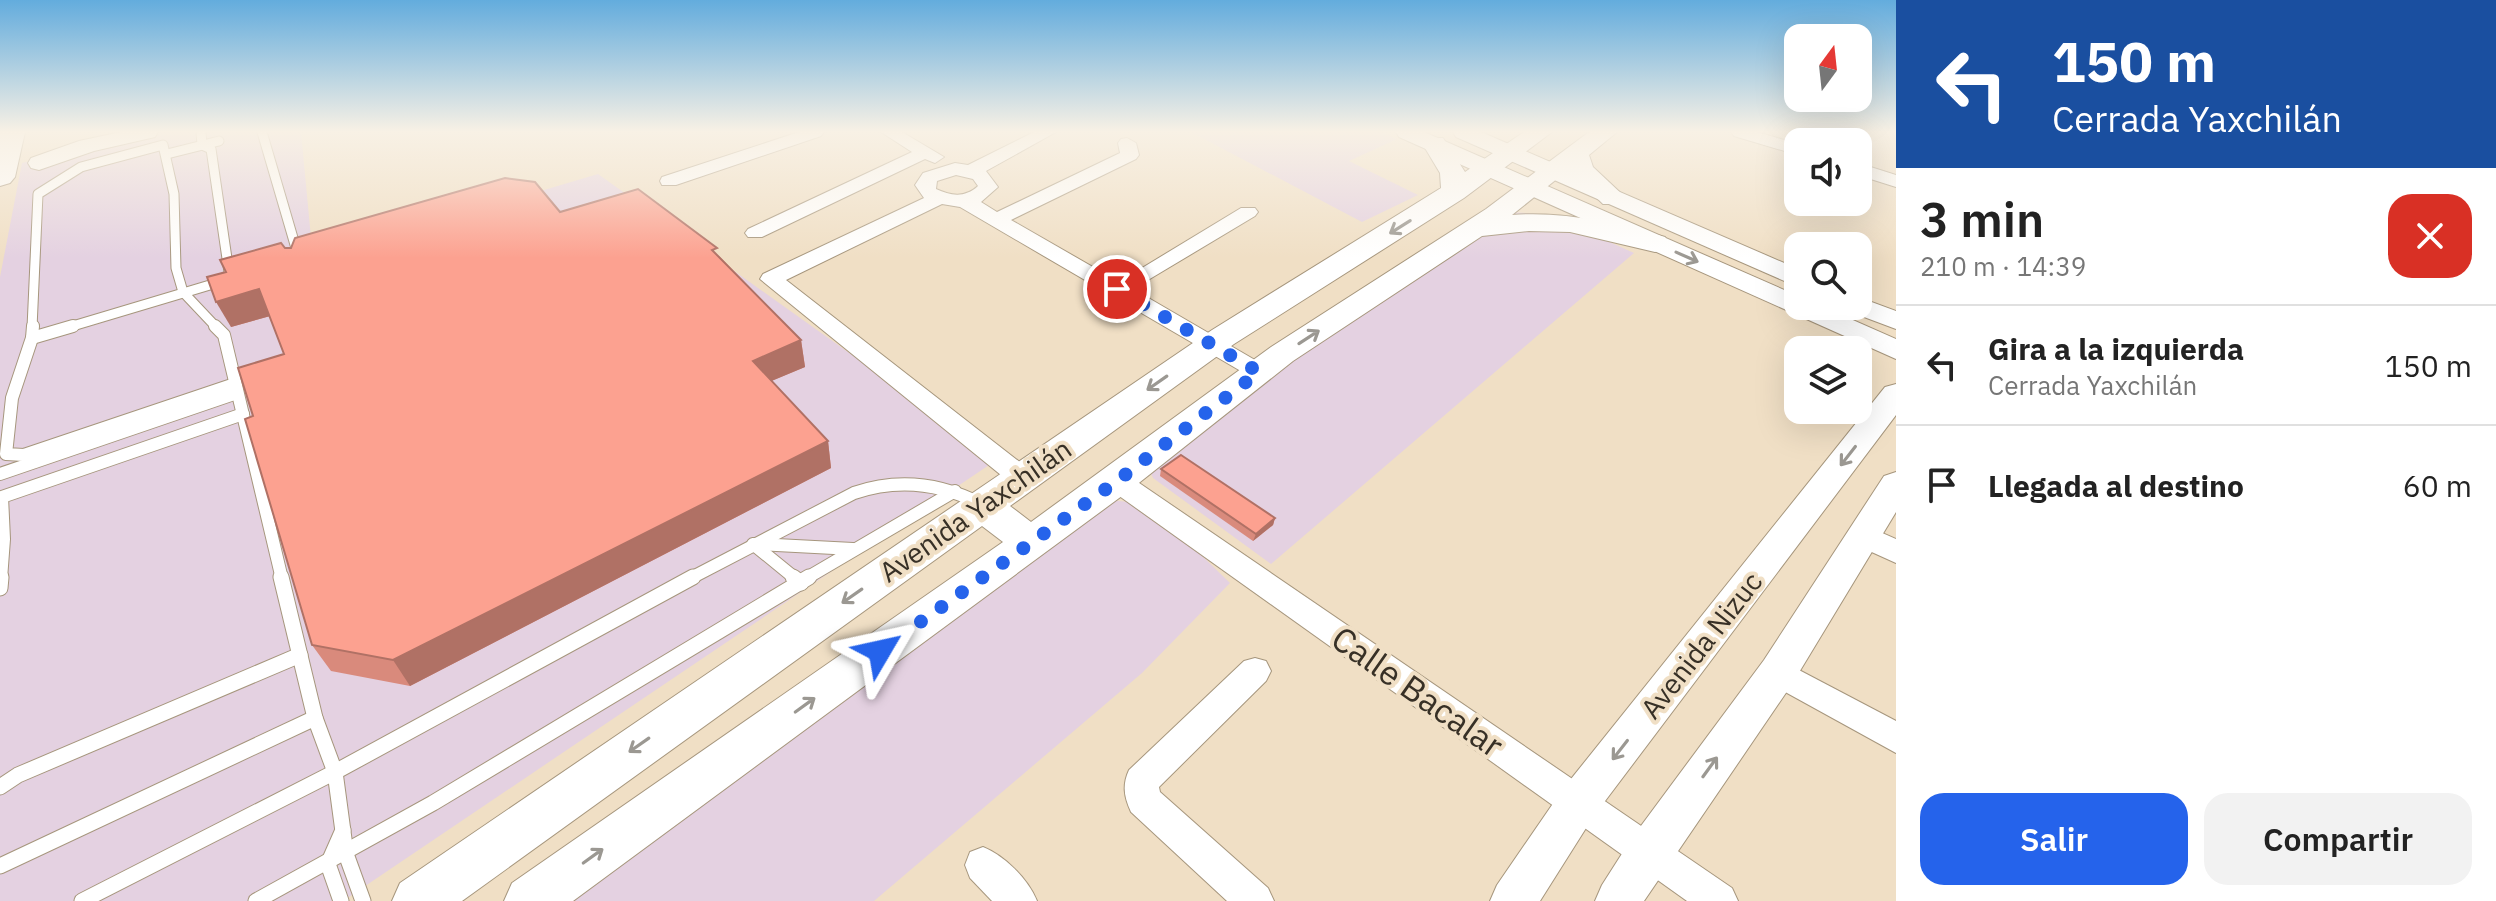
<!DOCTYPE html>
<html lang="es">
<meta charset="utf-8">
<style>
:root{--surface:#fff;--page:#f2f2f2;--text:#222;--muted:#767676;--line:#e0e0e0;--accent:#2563eb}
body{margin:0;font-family:"IBM Plex Sans",sans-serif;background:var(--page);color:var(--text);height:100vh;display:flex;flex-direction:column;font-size:30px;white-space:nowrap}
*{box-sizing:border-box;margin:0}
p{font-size:26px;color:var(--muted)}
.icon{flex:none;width:44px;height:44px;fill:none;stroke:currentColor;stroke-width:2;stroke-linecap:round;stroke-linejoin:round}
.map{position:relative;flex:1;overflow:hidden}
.details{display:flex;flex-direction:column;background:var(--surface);width:600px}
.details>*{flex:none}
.guide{background:#1a4fa0;color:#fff;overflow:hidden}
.needle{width:52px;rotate:15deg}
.controls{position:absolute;left:1784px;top:24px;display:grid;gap:16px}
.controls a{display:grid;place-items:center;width:88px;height:88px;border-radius:16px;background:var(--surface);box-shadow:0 8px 32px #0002;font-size:40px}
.pin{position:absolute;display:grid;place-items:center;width:68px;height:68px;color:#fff;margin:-34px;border:4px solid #fff;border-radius:50%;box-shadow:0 2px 8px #0007}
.me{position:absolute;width:88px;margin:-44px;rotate:54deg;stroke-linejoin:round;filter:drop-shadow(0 0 6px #0008)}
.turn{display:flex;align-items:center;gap:28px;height:168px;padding:0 24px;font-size:36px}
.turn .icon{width:104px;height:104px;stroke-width:2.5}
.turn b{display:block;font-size:56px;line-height:68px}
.round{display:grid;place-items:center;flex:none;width:84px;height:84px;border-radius:24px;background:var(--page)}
.headline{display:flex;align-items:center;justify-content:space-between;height:136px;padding:0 24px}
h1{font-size:48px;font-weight:600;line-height:60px}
.button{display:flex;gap:16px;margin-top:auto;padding:16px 24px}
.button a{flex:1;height:92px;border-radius:24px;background:var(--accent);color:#fff;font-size:32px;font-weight:600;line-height:92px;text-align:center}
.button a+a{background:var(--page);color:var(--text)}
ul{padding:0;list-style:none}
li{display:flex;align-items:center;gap:24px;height:120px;padding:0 24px;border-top:2px solid var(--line)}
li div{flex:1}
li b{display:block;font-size:30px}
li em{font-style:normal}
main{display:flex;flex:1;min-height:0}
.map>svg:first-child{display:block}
</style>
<main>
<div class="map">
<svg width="1896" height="901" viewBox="0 0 1896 901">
<rect width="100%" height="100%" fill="#f0dfc5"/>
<g fill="#e4d1e1">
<path d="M151,132H301L313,259L598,174L998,459L343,901H0V277L22,163Z"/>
<path d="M1191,132H1381L1397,139L1349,161L1418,195L1362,222Z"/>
<path d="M1510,212L1539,214L1561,220L1634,253L1271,564L1153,478L1148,467L1485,214Z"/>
<path d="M1097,498L1127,502L1196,550L1230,583L1142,673L874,901H520Z"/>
</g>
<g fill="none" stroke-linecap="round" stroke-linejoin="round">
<g stroke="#a6967d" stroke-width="11">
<g id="service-far2">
<path d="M262,132L298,255"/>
<path d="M167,154L219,141"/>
<path d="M32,328L38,194L81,167L163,145L174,194L176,268L183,292L217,328"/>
<path d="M66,328L230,279L211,149L202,145L201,132"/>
</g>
</g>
<g stroke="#a6967d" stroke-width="14">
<g id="service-far1">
<path d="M33,326L32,338L12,398L6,454L24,455L235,384"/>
<path d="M215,326L224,335L282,579"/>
<path d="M32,338L73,326"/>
<path d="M0,474L237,393"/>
<path d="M753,544L796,579"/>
<path d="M756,544L853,549"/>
<path d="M1,579L4,539L2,497L243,414"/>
<path d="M689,579L854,493C898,478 940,483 981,504"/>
<path d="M805,579L955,491"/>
</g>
</g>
<g stroke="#a6967d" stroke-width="17">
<g id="service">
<path d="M281,577L315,718L335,772L346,854L363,901"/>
<path d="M793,577L801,583"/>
<path d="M0,588L1,577"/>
<path d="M0,787L18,775L300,655"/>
<path d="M0,866L315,718"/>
<path d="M82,901L335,772L693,577"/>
<path d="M256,901L433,803L809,577"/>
<path d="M341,901L328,864L343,830"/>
</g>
</g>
<g stroke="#a6967d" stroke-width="2">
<g id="minor">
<path d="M799,132H824L821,136L676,185H662L660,181L662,177Z"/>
<path d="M881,132H902L944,157L935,163L925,159L762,237H748L745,233L748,229L912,152Z"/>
<path d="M1034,132H1056L986,171L998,187L981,202L997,212L1120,153L1118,143L1121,139L1127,138L1136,143L1139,155L1136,159L1011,220L1119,282L1241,208H1255L1258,212L1255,216L1133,289L1267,367L1271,372L1267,377H1251L960,207L942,204L786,280L1030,470L1034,477L1030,484L1021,487L1012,484L760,279L763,274L924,198L915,185L923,173L955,163L968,165ZM956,175L973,179L978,186C965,198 951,196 936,189L937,181Z"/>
<path d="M1731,132H1757L1798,144V155L1734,136Z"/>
<path d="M1858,163L1896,175V187L1858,175Z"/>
<path d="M1117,471L1126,474L1732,888L1738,901H1687L1108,488L1104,481L1108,474Z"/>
<path d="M1864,525L1896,539V563L1854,544L1850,536L1854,528Z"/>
<path d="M1255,658L1266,661L1271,671L1266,681L1159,787L1160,792L1268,888L1274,901H1227L1131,812C1124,797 1122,785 1129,770L1244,661Z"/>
<path d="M1778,659L1896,721V753L1767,682L1762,672L1767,662Z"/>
<path d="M983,847C1005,856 1028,879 1037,901H992L970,878L965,865L970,852Z"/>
</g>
</g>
<g stroke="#a6967d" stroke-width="2">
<g id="tertiary">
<path d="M121,132H158L155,137L94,151L39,170L31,168L28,163L31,158L79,141Z"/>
<path d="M1396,132H1424L1798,296V306H1821L1896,339V359L1399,137Z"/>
<path d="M1453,132H1481L1798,269V287L1456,137Z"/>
<path d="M1858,297L1896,311V329L1848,311L1845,306H1858Z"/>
<path d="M1896,384V415L1593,817L1540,901H1490L1497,885L1563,789L1885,387Z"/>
<path d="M1896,472V512L1792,684L1644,901H1595L1602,885L1632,838L1764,660L1884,476Z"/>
</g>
</g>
<g stroke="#a6967d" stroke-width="2">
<path id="secondary" d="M1524,132H1552L1464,198L1234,344L1010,506L1031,522L1271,347L1486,209L1589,132H1617L1589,155L1593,167L1626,198L1623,204H1603L1568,170L1512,215C1565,211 1614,223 1665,237L1669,243L1665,249L1655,252L1570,232L1529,231L1482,236L1293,361L1130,490L573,901H504L512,883L1003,542L982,526L462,901H392L400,883L1212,330L1441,188L1440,173L1422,143L1425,138H1443L1465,172Z"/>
</g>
<g stroke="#a6967d" stroke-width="2">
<path id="primary" d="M0,132H25L15,177L10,183L0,186Z"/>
</g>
<use href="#service-far2" stroke="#fff" stroke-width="9"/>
<use href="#service-far1" stroke="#fff" stroke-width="12"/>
<use href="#service" stroke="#fff" stroke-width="15"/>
<use href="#minor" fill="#fff" fill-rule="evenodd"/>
<use href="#tertiary" fill="#fff" fill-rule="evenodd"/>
<use href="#secondary" fill="#fff" fill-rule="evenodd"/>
<use href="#primary" fill="#fff" fill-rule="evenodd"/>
</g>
<g fill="#d98a7c">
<path d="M560,212L719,256L801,340L805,367L771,381L828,441L831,468L410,686L331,671L312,645L253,416L284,354L270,316L231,327L226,272L285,248Z"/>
<path d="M1161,469L1275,518L1273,525L1253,541L1160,476Z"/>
</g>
<g fill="#b07165">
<path d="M259,289L274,315L231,327L216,302Z"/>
<path d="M801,340L805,367L757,387L753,361Z"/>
<path d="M828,441L831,468L410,686L393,660Z"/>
<path d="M1275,518L1273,525L1253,541L1256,534Z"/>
</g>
<g fill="#fca190" stroke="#b07165" stroke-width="2">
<path d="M505,178L535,182L560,212L638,189L717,248L712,250L801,340L753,361L828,441L393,660L312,645L245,419L253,416L238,368L284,354L259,289L216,302L207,277L226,272L220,260L281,243L285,248H291L295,238Z"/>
<path d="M1181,455L1275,518L1256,534L1161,469Z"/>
</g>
<defs><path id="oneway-shaft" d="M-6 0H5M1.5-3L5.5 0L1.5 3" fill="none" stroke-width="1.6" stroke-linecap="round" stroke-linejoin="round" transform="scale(2)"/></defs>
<g stroke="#9b9892">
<use href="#oneway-shaft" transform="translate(1400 227) rotate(148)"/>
<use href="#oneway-shaft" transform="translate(1687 257) rotate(24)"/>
<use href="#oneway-shaft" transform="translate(1309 337) rotate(-33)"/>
<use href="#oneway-shaft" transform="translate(1157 383) rotate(145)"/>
<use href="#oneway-shaft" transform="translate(1848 456) rotate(128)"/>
<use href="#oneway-shaft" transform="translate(852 596) rotate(145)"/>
<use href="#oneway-shaft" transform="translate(805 705) rotate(-36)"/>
<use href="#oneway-shaft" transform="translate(639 745) rotate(145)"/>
<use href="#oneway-shaft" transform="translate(1620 750) rotate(128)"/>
<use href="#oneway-shaft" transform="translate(1710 767) rotate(-54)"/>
<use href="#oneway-shaft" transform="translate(593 856) rotate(-36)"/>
</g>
<linearGradient id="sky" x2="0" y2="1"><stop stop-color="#63acdd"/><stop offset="0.51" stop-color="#f8f1e5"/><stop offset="1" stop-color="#f8f1e5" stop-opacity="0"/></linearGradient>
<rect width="1896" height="258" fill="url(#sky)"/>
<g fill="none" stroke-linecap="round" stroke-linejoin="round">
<path stroke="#2563eb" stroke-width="14" stroke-dasharray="0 25.2" d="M880,651L1117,481L1259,372L1117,289"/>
</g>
<g text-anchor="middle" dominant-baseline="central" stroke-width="8" stroke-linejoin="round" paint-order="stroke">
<g font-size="28" fill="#373026" stroke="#f0dfc5">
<text transform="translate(975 510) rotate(-35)">Avenida Yaxchilán</text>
<text transform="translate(1701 645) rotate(-52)">Avenida Nizuc</text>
</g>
<g font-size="34" fill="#373026" stroke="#f0dfc5">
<text transform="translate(1418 691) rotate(35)">Calle Bacalar</text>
</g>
</g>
</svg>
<div class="controls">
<a><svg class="needle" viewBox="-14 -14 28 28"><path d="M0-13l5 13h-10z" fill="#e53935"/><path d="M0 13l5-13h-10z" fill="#767676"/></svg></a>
<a><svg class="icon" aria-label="sound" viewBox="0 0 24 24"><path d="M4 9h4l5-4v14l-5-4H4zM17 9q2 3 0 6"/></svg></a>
<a><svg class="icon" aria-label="search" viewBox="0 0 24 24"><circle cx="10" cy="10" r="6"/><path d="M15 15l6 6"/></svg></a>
<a><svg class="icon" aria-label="layers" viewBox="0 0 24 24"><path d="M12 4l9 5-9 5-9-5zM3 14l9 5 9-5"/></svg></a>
</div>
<div class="pin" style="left:1117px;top:289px;background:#d93025"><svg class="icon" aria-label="arrive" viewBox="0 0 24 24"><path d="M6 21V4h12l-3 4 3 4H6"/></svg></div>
<svg class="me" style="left:880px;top:651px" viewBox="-20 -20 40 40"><path d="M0-17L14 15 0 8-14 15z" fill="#2563eb" stroke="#fff" stroke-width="4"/></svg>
</div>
<section class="details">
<div class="guide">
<div class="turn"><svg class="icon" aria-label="left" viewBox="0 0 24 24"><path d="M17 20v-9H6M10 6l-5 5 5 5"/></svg><div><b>150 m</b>Cerrada Yaxchilán</div></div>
</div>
<div class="headline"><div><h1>3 min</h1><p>210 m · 14:39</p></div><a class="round" style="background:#d93025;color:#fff"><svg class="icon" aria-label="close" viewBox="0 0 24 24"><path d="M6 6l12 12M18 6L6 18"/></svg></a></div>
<ul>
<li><svg class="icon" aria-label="left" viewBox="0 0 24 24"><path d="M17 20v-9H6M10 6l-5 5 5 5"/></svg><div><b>Gira a la izquierda</b><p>Cerrada Yaxchilán</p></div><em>150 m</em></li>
<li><svg class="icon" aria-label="arrive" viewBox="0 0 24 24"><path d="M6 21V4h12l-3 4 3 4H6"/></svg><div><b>Llegada al destino</b></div><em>60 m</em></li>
</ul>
<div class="button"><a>Salir</a><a>Compartir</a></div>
</section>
</main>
